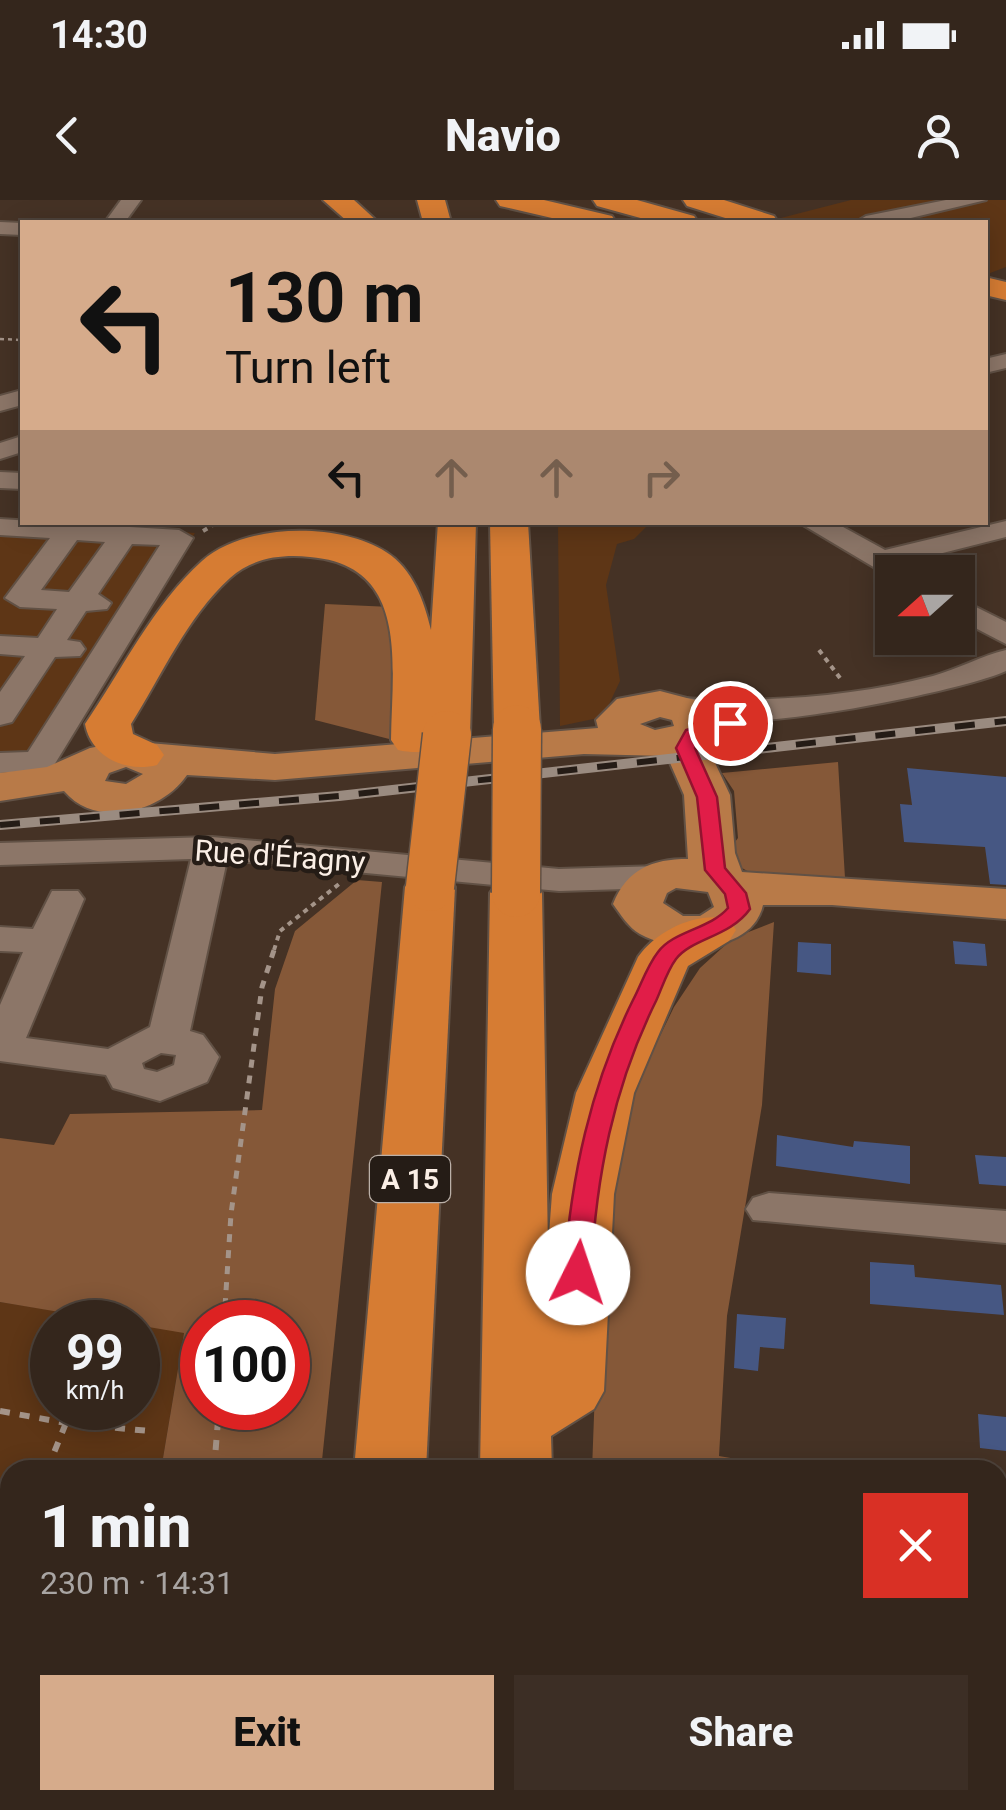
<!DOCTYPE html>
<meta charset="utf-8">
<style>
:root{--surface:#34261c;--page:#3c2e25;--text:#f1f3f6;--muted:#a9a5a3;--line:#4e433b;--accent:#d6ab8b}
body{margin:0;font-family:Roboto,sans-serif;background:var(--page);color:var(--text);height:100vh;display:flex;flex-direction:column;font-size:38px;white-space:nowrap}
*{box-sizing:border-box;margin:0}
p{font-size:32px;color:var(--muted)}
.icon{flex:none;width:55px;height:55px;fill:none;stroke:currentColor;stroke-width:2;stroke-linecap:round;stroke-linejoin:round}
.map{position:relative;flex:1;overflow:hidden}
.details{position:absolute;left:0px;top:1260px;width:1008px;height:350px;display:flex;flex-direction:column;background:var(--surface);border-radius:30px 30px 0 0;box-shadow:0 5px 25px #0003,0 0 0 2px var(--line)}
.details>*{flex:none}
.banner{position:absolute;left:20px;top:20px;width:968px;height:305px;border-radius:0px;box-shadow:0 5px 25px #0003,0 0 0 2px var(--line);background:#d6ab8b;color:#111;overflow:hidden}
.needle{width:65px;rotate:249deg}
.controls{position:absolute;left:875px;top:355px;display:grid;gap:20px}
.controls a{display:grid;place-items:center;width:100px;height:100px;border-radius:0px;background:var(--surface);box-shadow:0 5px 25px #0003,0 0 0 2px var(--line);font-size:50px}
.speed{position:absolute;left:30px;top:1100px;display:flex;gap:20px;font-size:50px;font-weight:700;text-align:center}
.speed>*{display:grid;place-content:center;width:130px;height:130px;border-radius:50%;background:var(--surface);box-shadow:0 5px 25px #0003,0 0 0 2px var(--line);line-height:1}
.speed small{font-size:25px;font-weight:400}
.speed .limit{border:15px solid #d22;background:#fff;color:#111}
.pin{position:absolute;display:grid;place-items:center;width:85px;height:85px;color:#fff;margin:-42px;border:5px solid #fff;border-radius:50%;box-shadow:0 2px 10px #0007}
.me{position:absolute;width:110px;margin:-55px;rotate:4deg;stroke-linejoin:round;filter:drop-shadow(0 0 8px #0008)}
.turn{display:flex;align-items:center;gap:35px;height:210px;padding:0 40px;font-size:45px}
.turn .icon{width:130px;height:130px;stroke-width:2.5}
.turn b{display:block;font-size:70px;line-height:85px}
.lanes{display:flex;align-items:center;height:95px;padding:0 40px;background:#0003;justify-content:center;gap:50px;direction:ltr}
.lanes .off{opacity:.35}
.round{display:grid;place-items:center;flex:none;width:105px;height:105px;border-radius:0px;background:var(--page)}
.overview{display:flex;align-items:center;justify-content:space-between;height:170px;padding:0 40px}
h1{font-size:60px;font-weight:800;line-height:75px}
.button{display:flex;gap:20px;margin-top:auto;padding:20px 40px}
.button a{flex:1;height:115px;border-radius:0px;background:var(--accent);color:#111;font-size:40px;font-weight:800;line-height:115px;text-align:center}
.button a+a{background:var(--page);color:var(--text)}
.status{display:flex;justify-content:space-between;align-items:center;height:70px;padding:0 50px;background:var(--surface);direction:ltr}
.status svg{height:28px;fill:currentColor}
header{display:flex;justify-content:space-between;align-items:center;height:130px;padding:0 40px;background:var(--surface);font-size:45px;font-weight:800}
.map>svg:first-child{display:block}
</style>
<div class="status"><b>14:30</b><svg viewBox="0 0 49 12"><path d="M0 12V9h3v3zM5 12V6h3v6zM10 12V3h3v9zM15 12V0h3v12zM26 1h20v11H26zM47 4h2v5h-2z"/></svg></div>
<header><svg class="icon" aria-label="back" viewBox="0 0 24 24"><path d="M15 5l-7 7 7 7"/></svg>Navio<svg class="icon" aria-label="person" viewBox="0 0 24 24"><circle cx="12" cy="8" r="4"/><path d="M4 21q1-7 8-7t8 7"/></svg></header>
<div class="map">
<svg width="1006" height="1610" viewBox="0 0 1006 1610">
<rect width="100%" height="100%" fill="#453225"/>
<g fill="#5e3616">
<path d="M851,0H1006V67L985,75V22L773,20Z"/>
<path d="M0,318L195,333L51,572L0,575Z"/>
<path d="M558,323H650L634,339L617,344L606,385L620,481L603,517L560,526Z"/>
<path d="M0,1102L125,1122H52V1208H138V1125L184,1132L161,1270H10V1600H105L104,1610H0Z"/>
<path d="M998,1297L1006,1298V1510L998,1509Z"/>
<path d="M743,1600H976L977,1610H743Z"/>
</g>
<g fill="#855838" fill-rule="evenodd">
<path d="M325,404L391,407L397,541L315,520Z"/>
<path d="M838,562L845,678L749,672L737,665L732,646L738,638L734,591L722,573Z"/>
<path d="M357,680L382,682L321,1270H161L184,1133L0,1102V938L54,945L70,914L262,910L275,789L295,731ZM288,1122V1208H202V1122Z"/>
<path d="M774,722L762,905L727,1116L719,1256L765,1264L764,1270H592L601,1027L628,902L674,807L700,768L733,738Z"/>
<path d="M105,1600H286L285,1610H104Z"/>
<rect x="582" y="1600" width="161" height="10"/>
</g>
<g fill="#465783">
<path d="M907,568L1006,577V685L990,684L985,647L904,642L900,604L912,605Z"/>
<path d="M953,741L985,744L987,766L955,764Z"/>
<path d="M798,742L831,744V775L797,772Z"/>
<path d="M777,935L853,947L854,941L910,946V984L776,966Z"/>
<path d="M975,955L1006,957V986L979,984Z"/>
<path d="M870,1062L914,1065L915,1077L1001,1085L1004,1115L870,1104Z"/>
<path d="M737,1114L786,1118L784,1149L760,1147L758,1171L734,1168Z"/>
<path d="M978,1214L1006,1217V1251L980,1248Z"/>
</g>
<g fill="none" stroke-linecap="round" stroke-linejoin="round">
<g stroke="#615145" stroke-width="4">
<g id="minor">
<path d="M121,0H141L125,22H105Z"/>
<path d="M946,0H986L894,22H856L866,16Z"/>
<path d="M0,22L22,23V35L0,34Z"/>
<path d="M1006,154V168L985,173V159Z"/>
<path d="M22,190V205L0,211V196Z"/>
<path d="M22,236V252L0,259V243Z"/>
<path d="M0,272L22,273V289L0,288Z"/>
<path d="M0,319L179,330L193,338L56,562L51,569L0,573V553L28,552L160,345L132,344L98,394L111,403L107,409L86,411L67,440L80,442L85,449L80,456L55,457L12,522L0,525V492L25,456L0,454V436L38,438L57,409L20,407L5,398L50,338L0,335ZM77,340L105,342L69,392L41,390Z"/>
<path d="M1006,321V337L907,362L918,372H892V378L798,322H834L885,350Z"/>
<path d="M958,398L1006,422V444L958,419Z"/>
<path d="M1006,450V471C961,492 691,548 664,508L680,498C764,503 852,497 933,476C958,469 981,456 1006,450Z"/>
<path d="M212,637L559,669L659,666L672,669L677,677L672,685L659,688L559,691L227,660L190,831L203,835L219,857L207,882L160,901L113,888L106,875L0,861V805L23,752L0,751V727L33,729L52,691H78L84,699L26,838L108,849L150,827L191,659L0,665V643ZM161,853L176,855L174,865L157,872L144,869L142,863Z"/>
<path d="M769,993L1006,1011V1043L753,1020L746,1009L753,998Z"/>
</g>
</g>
<g stroke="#615145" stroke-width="4">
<path id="major" d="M660,491L702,502L719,523L709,550L730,595L735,653L742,672L1006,689V719L832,705H763C752,754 675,754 640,734C628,727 621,715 613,704C627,669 652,659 688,659L684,595L667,556L584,554L275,580L187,575C162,612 97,630 64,591L0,601V573L47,567L90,548L126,541L275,554L598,528L596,520L617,499ZM660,517L672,520L674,526L655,530L640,524ZM126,567L143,574L126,584L105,581L109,573ZM676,688L708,692L714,707L700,716H683L663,703L667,693Z"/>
</g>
<g stroke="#615145" stroke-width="4">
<g id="highway">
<path d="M323,0H354L378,22H348Z"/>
<path d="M417,0H445L451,22H423Z"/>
<path d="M496,0H544L612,16L616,22H569L500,6Z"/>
<path d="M593,0H637L694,16L698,22H655L597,6Z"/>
<path d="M683,0H724L774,16L778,22H738L687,6Z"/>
<path d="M985,77L1006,82V100L985,95Z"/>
<path d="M438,322H476L470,535L463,545C444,550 418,555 398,550L391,540C392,464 410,365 310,357C281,354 252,358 230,378C187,417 162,475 131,524L133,534L157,545L164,555L157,565C126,573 91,557 85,524C122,470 153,405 202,361C244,323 339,322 386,352C413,369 424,401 431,430Z"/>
<path d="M490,322H528L540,529L533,539L517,543L501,539L494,529Z"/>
<path d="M430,672L448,676L455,687L426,1270H354L405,687L412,676Z"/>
<path d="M516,678L534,682L542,693L548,1048L552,994L576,893L638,757C657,730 697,711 729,719L736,730L729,741L688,766L634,893L614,994L604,1191L594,1209L551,1236L552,1270H480L490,693L498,682Z"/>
<path d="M315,1600H397L396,1610H314Z"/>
<rect x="467" y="1600" width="82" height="10"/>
</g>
</g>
<path stroke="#a49489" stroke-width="2.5" stroke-dasharray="4 4" stroke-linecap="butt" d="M0,139L22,140"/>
<g stroke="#a49489" stroke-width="4" stroke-dasharray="5 5" stroke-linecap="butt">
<path d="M203,331L218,322"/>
<path d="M819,450L840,478"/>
<path d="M274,750L280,731L339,684"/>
</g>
<path stroke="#a49489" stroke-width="5" stroke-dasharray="8 8" stroke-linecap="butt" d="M224,1122L231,1014L262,787L275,747"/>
<g stroke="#a49489" stroke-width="6" stroke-dasharray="10 10" stroke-linecap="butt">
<path d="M0,1211L66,1223"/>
<path d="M47,1270L66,1223L149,1231"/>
<path d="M214,1270L219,1208"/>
<path d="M0,1385L10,1360"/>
<path d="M998,1426L1006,1427"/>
<path d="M856,1600V1610"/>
<path d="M178,1610L179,1600"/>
</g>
<use href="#minor" fill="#8c7668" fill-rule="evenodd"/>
<use href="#major" fill="#b87a48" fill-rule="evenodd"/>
<use href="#highway" fill="#d67c33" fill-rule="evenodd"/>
<g stroke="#9a8b80" stroke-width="10">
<path id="rail" d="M0,625L339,596L1006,521"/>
</g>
<use href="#rail" stroke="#251c16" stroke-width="6" stroke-dasharray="20" stroke-linecap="butt"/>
<g stroke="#615145" stroke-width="51" stroke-linecap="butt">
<g id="highway-bridge">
<path d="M430,687L447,535"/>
<path d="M516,693L517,529"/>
</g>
</g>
<use href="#highway-bridge" stroke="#d67c33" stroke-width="48"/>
</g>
<path fill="#e11d48" stroke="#92132f" stroke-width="2.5" d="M730,517L739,523L736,527L700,538L695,548L717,597L725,668L746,693L750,709C730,737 692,738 676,759C667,771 662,788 656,801C613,888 596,977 591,1073L578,1083L564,1073C571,977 590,887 633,800C641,785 647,766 658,752C673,731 710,729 728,708L725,694L705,670L697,597L676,548L686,530Z"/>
<g text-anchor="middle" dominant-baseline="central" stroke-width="9" stroke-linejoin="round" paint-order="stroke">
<rect fill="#251c16" stroke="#bbb0a8" stroke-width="2.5" x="370" y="956" width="80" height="46" rx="8"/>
<g font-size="28" font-weight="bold" fill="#fbefe6">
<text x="410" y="979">A 15</text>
</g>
<g font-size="30" fill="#fbefe6" stroke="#251c16">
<text transform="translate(280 656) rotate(4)">Rue d'Éragny</text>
</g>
</g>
</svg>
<div class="controls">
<a><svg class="needle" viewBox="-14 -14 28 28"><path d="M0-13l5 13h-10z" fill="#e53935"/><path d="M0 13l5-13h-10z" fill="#a9a5a3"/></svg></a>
</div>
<div class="speed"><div>99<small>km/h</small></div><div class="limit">100</div></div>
<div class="pin" style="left:730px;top:523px;background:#d93025"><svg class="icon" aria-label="arrive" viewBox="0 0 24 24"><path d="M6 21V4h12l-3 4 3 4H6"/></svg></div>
<svg class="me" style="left:578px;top:1073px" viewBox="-20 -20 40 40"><circle r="19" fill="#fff"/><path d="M0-13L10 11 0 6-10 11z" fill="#e11d48"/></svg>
<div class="banner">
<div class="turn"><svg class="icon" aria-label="left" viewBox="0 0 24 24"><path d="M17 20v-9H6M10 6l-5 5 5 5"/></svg><div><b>130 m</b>Turn left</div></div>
<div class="lanes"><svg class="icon" aria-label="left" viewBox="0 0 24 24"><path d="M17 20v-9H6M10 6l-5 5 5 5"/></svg><svg class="icon off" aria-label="ahead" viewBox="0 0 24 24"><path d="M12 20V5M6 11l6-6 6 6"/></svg><svg class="icon off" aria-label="ahead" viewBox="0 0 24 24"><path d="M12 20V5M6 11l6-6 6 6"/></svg><svg class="icon off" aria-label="right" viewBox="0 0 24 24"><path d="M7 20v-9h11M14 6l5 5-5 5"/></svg></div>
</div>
<section class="details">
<div class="overview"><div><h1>1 min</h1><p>230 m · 14:31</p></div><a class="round" style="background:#d93025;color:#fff"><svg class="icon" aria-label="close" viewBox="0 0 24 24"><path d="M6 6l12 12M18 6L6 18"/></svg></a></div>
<div class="button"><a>Exit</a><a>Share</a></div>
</section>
</div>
